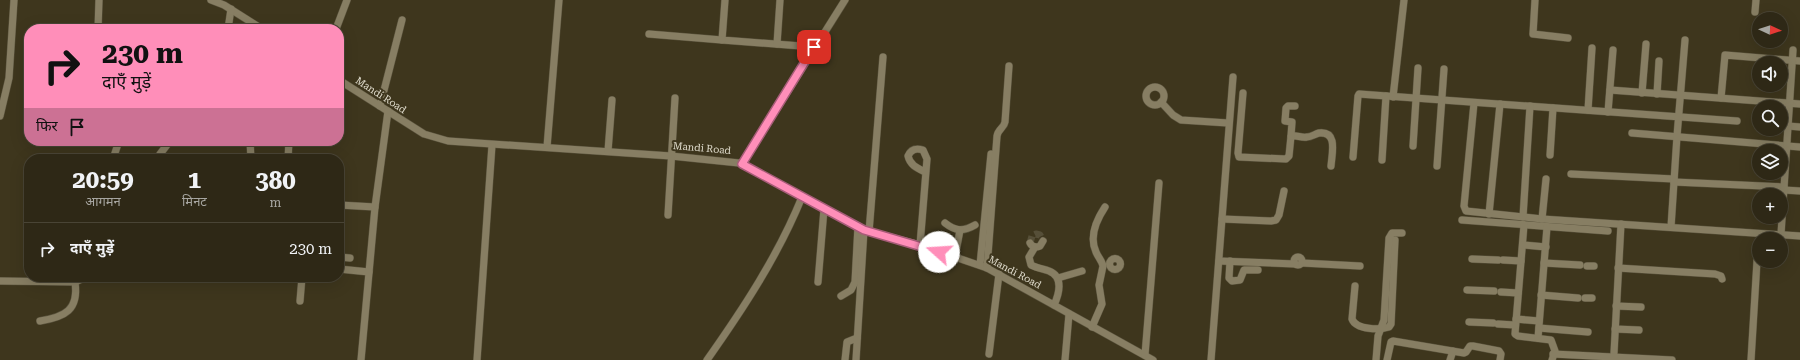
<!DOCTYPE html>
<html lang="hi">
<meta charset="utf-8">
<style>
:root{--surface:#2e2816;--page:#3a3423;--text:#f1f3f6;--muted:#a7a6a1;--line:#494435}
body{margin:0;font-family:"Roboto Serif","Noto Sans Devanagari",serif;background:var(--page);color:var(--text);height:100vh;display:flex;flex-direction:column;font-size:15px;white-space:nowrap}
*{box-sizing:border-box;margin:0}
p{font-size:13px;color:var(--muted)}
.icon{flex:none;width:22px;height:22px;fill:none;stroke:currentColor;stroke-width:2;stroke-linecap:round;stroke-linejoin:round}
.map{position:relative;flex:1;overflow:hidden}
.details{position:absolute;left:24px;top:154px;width:320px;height:128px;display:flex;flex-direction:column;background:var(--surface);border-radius:16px;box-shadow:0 4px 16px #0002,0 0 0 1px var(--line)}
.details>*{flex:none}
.hud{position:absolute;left:24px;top:24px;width:320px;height:122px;border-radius:16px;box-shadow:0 4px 16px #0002,0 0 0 1px var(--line);background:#ff8eb9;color:#111;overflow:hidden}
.needle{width:26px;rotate:93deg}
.buttons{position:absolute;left:1752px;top:12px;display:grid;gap:8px}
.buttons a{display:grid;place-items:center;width:36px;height:36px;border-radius:50%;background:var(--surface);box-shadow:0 4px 16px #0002,0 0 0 1px var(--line);font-size:20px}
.pin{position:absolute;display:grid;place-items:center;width:34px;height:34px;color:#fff;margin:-17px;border-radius:8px;box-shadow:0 2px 6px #0006}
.me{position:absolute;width:44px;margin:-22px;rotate:289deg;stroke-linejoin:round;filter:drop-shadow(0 0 3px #0008)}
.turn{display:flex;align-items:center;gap:14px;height:84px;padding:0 12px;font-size:18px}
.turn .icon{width:52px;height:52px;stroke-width:2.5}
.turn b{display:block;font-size:28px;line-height:34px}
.then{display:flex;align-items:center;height:38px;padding:0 12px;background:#0003;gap:8px;font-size:15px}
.eta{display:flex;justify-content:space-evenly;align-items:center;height:68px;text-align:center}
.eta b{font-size:24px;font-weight:700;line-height:28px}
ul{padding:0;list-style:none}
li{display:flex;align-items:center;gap:12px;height:52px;padding:0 12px;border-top:1px solid var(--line)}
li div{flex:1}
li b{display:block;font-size:15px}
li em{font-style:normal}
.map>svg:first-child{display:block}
</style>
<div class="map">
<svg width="1800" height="360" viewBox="0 0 1800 360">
<rect width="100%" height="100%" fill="#3e361d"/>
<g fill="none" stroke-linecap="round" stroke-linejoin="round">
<path stroke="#564f38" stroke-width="7" stroke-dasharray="7 3.5" stroke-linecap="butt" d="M1030,243L1032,236L1036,234L1040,235L1043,241"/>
<g stroke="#5a533d" stroke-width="8">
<g id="minor">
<path d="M211,0L224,5L262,29"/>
<path d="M725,0L722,40L814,47"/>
<path d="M1535,0L1533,34L1568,38"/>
<path d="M1755,12L1756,0"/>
<path d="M98,29L99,0"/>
<path d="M228,29L231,9"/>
<path d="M336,29L347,0"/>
<path d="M649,34L722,40"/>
<path d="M777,44L780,0"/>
<path d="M339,80L424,134L448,141L671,156L739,163L864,230L920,245L987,268L1153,360"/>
<circle cx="1155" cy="96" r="9"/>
<path d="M1610,90L1800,104"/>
<path d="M1243,93L1238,153L1239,157L1286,159L1289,156L1291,136C1297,135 1301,138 1307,137C1311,137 1315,134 1319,133C1338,131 1332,153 1331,166"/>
<path d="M1642,93L1646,44"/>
<path d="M1657,94L1659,61"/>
<path d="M1393,97L1404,0"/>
<path d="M1721,98L1725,55L1800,61"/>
<path d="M1161,102L1173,115L1181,120L1228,123"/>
<path d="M1474,103L1464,206L1466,211L1542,219L1800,236"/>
<path d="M380,106L402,20"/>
<path d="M1588,110L1592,48"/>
<path d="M1608,112L1613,50"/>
<path d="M0,116L9,78L14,0"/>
<path d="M1788,126L1800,127"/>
<path d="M1632,133L1800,147"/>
<path d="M1291,136L1292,122L1285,121L1286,108L1288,106H1295"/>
<path d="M250,141L251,159"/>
<path d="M1413,146L1418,68"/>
<path d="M547,147L559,0"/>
<path d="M608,151L612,100"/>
<path d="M160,154L170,141"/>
<path d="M1550,155L1553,108"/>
<path d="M1353,157L1358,96L1359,94L1737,121"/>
<path d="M113,159L119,141"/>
<path d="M288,159L289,141"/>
<path d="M1382,160L1386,96"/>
<path d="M742,164L845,0"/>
<path d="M1437,166L1444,69"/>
<path d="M1571,174L1674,179"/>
<path d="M1674,182L1784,187"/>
<path d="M1784,190L1800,191"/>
<path d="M339,205L375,207"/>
<path d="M1489,214L1500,104"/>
<path d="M668,215L675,98"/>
<path d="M1523,217L1530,106"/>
<path d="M1222,219L1271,221L1276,220L1279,215L1284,191"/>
<path d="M1542,219L1546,179"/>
<path d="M1462,220L1608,231"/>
<path d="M945,223C955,231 963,232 975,225"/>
<path d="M1524,225L1515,334L1518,336L1551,340L1555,351L1552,360"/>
<path d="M1671,227L1677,136L1685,40"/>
<path d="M869,232L883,57"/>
<path d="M1781,234L1793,50"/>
<path d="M1030,243C1032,247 1036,248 1040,246L1043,241"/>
<path d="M920,245L927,159L923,150C916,148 911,149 908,156C910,165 917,168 925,172"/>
<path d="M1523,245L1546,247"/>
<path d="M1035,247L1029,257L1031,265C1037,268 1043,269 1049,271C1064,277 1059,294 1054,305"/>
<circle cx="1298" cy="261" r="4"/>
<path d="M339,257L350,258"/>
<path d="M955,257L960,230"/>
<circle cx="1115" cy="264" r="5.5"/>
<path d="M1472,259L1498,260"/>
<path d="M1503,260L1521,261"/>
<path d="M1219,261L1295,264"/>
<path d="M1230,261L1229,278L1232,281L1240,280L1244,270H1258"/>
<path d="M1302,263L1360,266"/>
<path d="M1544,263L1580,265"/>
<path d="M980,265L991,154"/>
<path d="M1587,266H1594"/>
<path d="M987,268L997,136C998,129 1004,128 1005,122L1009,66"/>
<path d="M1618,268L1715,274L1721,276L1722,279"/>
<path d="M339,269L369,272"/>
<path d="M1058,278L1082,271"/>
<path d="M0,281L75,282L86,277"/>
<path d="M818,282L824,209"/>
<path d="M1355,286L1352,319C1356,330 1380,330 1389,327L1391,324L1395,240"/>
<path d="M1467,290L1494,291"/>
<path d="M1501,292L1518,293"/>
<path d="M1541,295L1578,298"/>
<path d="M841,296L851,290L855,282L858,226"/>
<path d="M1585,298H1592"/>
<path d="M300,301L302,277"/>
<path d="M1616,306L1641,307"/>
<path d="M1516,319L1539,321"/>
<path d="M40,321C65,317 79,310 75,282"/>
<path d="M1469,322L1493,323"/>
<path d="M1498,324L1515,325"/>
<path d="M1092,327L1102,304L1099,285L1103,266C1102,261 1098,257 1096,252C1089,237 1097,219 1105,207"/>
<path d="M1539,328L1588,332"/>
<path d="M1615,329L1639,330"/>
<path d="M1538,338L1547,227"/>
<path d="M1614,353L1621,224"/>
<path d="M989,354L999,274"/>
<path d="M1553,354L1672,360"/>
<path d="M1145,355L1159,183"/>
<path d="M361,360L375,207L388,111"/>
<path d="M477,360L492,145"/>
<path d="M707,360C743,309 778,256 802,197"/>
<path d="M845,360L847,342L857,338"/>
<path d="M856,360L864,230"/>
<path d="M1065,360L1069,314"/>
<path d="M1211,360L1233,77"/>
<path d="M1376,360L1378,336L1384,320L1389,238L1392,233H1402"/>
<path d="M1387,360L1391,342L1393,341L1464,353L1466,352L1470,346H1473L1499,351L1501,354L1500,360"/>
<path d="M1450,360L1453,351"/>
<path d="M1751,360L1757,261"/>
</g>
</g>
<use href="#minor" stroke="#877e63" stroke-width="7"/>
</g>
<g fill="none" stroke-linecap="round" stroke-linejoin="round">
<g stroke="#a65c78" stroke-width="10">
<path id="route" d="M814,47L742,164L864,230L939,252"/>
</g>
<use href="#route" stroke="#ff8eb9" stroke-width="7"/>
</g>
<g text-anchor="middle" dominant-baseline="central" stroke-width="4" stroke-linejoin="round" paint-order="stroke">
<g font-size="10" fill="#e1ddce" stroke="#3e361d">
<text transform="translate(381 95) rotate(33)">Mandi Road</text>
<text transform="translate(702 148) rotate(5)">Mandi Road</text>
<text transform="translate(1015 272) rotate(28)">Mandi Road</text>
</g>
</g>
</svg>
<div class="buttons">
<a><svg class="needle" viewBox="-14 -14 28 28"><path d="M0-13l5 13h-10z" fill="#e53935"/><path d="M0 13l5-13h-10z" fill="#a7a6a1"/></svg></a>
<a><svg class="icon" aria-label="sound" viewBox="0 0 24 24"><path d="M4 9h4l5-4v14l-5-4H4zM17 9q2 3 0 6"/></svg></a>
<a><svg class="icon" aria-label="search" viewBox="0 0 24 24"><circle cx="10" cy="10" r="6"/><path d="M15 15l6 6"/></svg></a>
<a><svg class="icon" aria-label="layers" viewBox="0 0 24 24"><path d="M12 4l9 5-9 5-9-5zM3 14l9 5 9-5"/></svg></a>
<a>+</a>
<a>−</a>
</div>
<div class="pin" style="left:814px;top:47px;background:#d93025"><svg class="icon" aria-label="arrive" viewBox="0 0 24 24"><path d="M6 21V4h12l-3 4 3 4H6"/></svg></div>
<svg class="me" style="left:939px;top:252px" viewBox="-20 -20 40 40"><circle r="19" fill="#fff"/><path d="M0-13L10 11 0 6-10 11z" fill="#ff8eb9"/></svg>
<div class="hud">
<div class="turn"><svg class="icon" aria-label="right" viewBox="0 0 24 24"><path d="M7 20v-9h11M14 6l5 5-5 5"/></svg><div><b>230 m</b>दाएँ मुड़ें</div></div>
<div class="then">फिर<svg class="icon" aria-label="arrive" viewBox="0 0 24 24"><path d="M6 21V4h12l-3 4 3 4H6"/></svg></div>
</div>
<section class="details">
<div class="eta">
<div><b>20:59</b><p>आगमन</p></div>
<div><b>1</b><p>मिनट</p></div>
<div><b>380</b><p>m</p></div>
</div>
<ul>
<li><svg class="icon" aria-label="right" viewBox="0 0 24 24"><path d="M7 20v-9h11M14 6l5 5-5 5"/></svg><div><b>दाएँ मुड़ें</b></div><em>230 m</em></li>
</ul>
</section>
</div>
